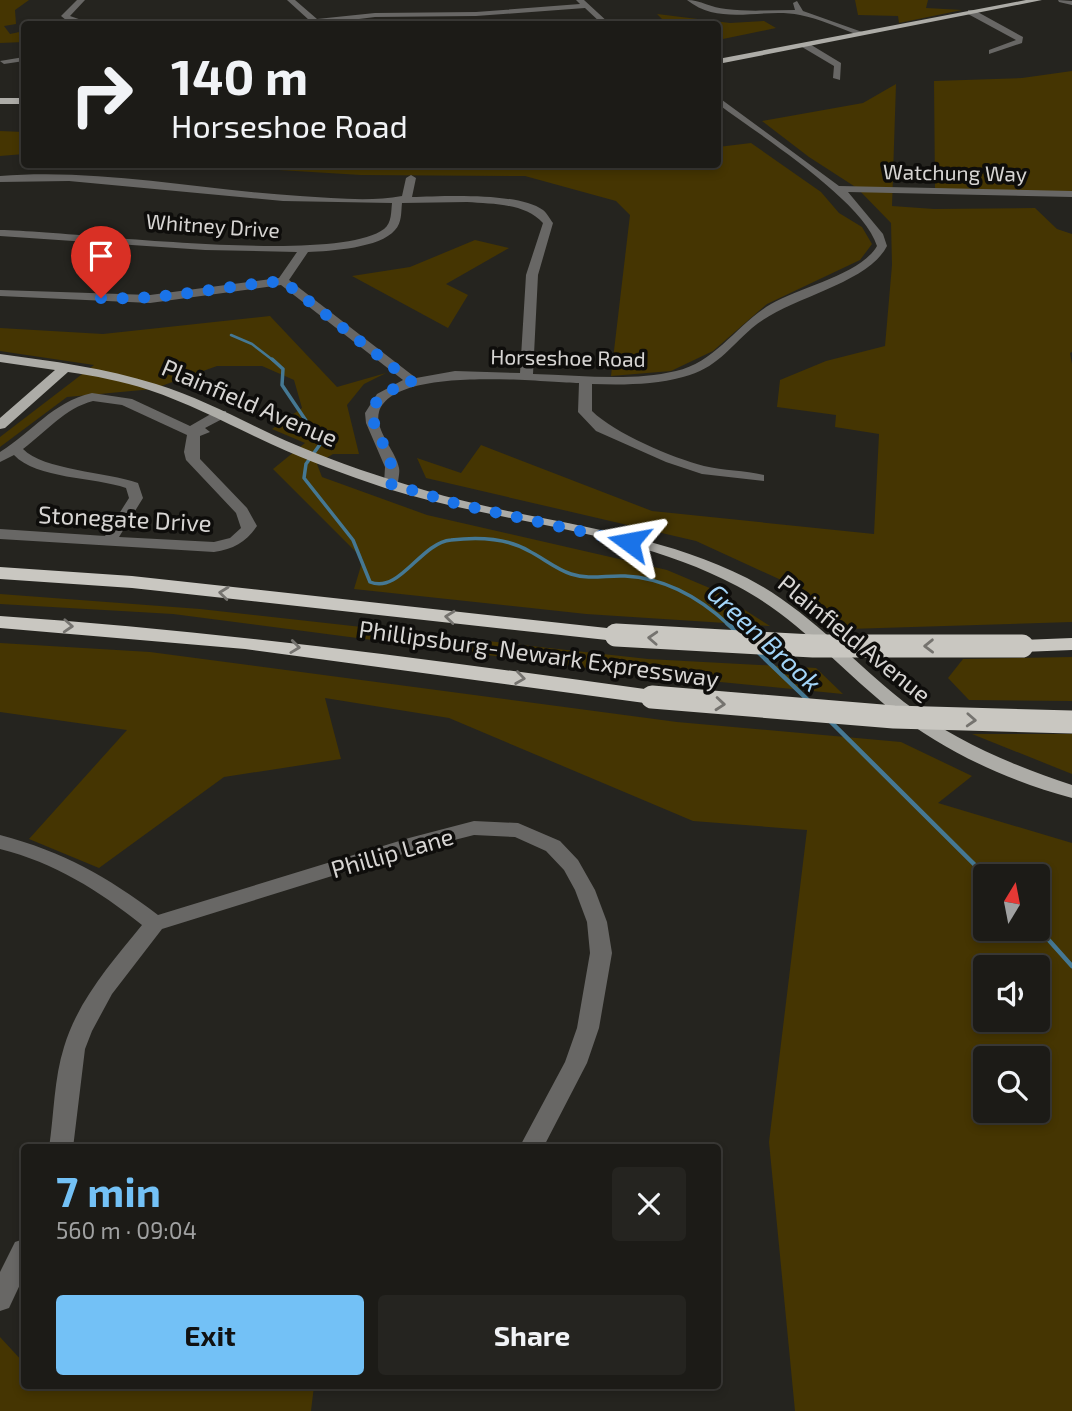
<!DOCTYPE html>
<meta charset="utf-8">
<style>
:root{--surface:#1c1b17;--page:#252420;--text:#f1f3f6;--muted:#a0a1a1;--line:#3a3936;--accent:#73c1f6}
body{margin:0;font-family:"Exo 2",sans-serif;background:var(--page);color:var(--text);height:100vh;display:flex;flex-direction:column;font-size:26px;white-space:nowrap}
*{box-sizing:border-box;margin:0}
p{font-size:23px;color:var(--muted)}
.icon{flex:none;width:38px;height:38px;fill:none;stroke:currentColor;stroke-width:2;stroke-linecap:round;stroke-linejoin:round}
.map{position:relative;flex:1;overflow:hidden}
.sheet{position:absolute;left:21px;top:1144px;width:700px;height:245px;display:flex;flex-direction:column;background:var(--surface);border-radius:7px;box-shadow:0 4px 10px #0003,0 0 0 2px var(--line)}
.sheet>*{flex:none}
.banner{position:absolute;left:21px;top:21px;width:700px;height:147px;border-radius:7px;box-shadow:0 4px 10px #0003,0 0 0 2px var(--line);background:#1c1b17;color:var(--text);overflow:hidden}
.needle{width:46px;rotate:10deg}
.buttons{position:absolute;left:973px;top:864px;display:grid;gap:14px}
.buttons a{display:grid;place-items:center;width:77px;height:77px;border-radius:7px;background:var(--surface);box-shadow:0 4px 10px #0003,0 0 0 2px var(--line);font-size:35px}
.pin{position:absolute;display:grid;place-items:center;width:60px;height:60px;color:#fff;margin:-72px -30px;border-radius:50% 50% 50% 0;rotate:-45deg;box-shadow:0 0 7px #0007}
.pin .icon{rotate:45deg}
.me{position:absolute;width:77px;margin:-38px;rotate:283deg;stroke-linejoin:round;filter:drop-shadow(0 0 5px #0008)}
.turn{display:flex;align-items:center;gap:24px;height:147px;padding:0 35px;font-size:32px}
.turn .icon{width:91px;height:91px;stroke-width:2.5}
.turn b{display:block;font-size:49px;line-height:60px}
.round{display:grid;place-items:center;flex:none;width:74px;height:74px;border-radius:7px;background:var(--page)}
.summary{display:flex;align-items:center;justify-content:space-between;height:119px;padding:0 35px}
h1{font-size:42px;font-weight:700;line-height:52px;color:var(--accent)}
.button{display:flex;gap:14px;margin-top:auto;padding:14px 35px}
.button a{flex:1;height:80px;border-radius:7px;background:var(--accent);color:#111;font-size:28px;font-weight:700;line-height:80px;text-align:center}
.button a+a{background:var(--page);color:var(--text)}
.map>svg:first-child{display:block}
</style>
<div class="map">
<svg width="1072" height="1411" viewBox="0 0 1072 1411">
<rect width="100%" height="100%" fill="#25241f"/>
<g fill="#453502" fill-rule="evenodd">
<path d="M0,0H29L15,10L16,24L4,26L10,34L24,31V42L0,43Z"/>
<path d="M855,0H928L926,8L962,10L899,23L898,16L858,15Z"/>
<path d="M657,14L730,23L764,21L776,28L718,40V24H667Z"/>
<path d="M1072,71V193L935,189L934,81L1022,78Z"/>
<path d="M896,84L892,206L934,209L1035,208L1057,229L1072,234V352L1070,353L1072,364V622L848,629L779,579L696,541L426,478L417,458L461,473L481,445L652,511L874,534L879,434L835,427L836,415L777,407L780,380L826,361L885,346L892,265L891,223L857,188L809,157L762,121L863,103Z"/>
<path d="M0,131L24,132V154L0,156Z"/>
<path d="M751,143L821,192L839,213L862,227L872,244L860,260L767,304L713,351L671,371L611,376L630,215L616,201L525,176L361,175L197,165L718,164V147Z"/>
<path d="M475,240L509,248L446,284L468,295L448,328L352,276L410,267Z"/>
<path d="M270,316L337,387L386,373L364,384L347,405L359,454H333L317,464L322,477L427,515L667,570L712,589L770,626L586,614L354,589L363,559L273,469L305,443L272,429L302,408L294,380L262,366H217L153,389L67,397L0,447V437L94,365L0,351V328L103,334Z"/>
<path d="M0,594L200,609L648,659L816,668L843,694L617,672L173,614L0,604Z"/>
<path d="M0,643L150,652L677,722L901,742L972,776L938,803L1072,843V1411H795L769,1142L807,830L693,821L449,718L325,698L341,759L224,777L99,868L29,839L127,730L0,712ZM985,877H1038V929H985ZM985,968H1038V1020H985ZM985,1059H1038V1111H985Z"/>
<path d="M1072,657V701L969,700L948,678L963,659Z"/>
<path d="M972,734H1072V774Z"/>
<path d="M0,1337L24,1363V1386H314L311,1411H0Z"/>
</g>
<g fill="none" stroke-linecap="round" stroke-linejoin="round">
<path stroke="#457893" stroke-width="2.5" d="M231,335L252,344L274,361"/>
<path stroke="#457893" stroke-width="3.5" d="M272,359L283,369L282,385L321,443L306,464L304,478L353,540L370,582C400,594 420,543 451,540C476,537 507,538 529,551C543,558 556,569 571,574C589,580 607,575 625,576C665,578 700,598 729,625"/>
<g stroke="#457893" stroke-width="4.5">
<path d="M727,623L737,632"/>
<path d="M756,650L810,702"/>
<path d="M829,720L987,877"/>
<path d="M1038,928L1072,966"/>
</g>
<g fill="#686765" fill-rule="evenodd">
<path d="M77,0H85L70,16L93,24H71L61,16Z"/>
<path d="M287,0H295L317,19L375,13L476,12L580,4L576,0H584L610,24H602L585,8L476,16L375,17L319,24H294L309,20Z"/>
<path d="M687,0C700,0 712,8 726,9C749,12 772,10 795,10L793,3L797,1L803,11L865,33L858,35C840,28 820,19 800,15C763,7 721,27 687,0Z"/>
<path d="M1058,0L1072,1V5L1059,2Z"/>
<path d="M968,10H974L1023,37L1022,43L989,54V50L1016,40L968,14Z"/>
<path d="M802,43H808L841,63L840,80L833,78L834,66L802,47Z"/>
<path d="M24,57V61L4,64L0,61Z"/>
<path d="M718,97L839,186L1072,191V197L848,192L883,234L887,246C867,285 788,297 752,328C728,349 717,368 683,377C654,385 622,385 592,384V411C614,433 673,458 704,466C724,471 744,470 764,475V481L702,474L666,462L596,431L578,412L579,383C541,382 393,365 379,412C374,430 396,451 399,468C400,473 398,479 398,484L391,488L384,484L385,467L366,423L365,413L377,394L403,380L281,285L150,303L0,296V290L150,295L279,278L297,252L205,250L0,236V230C74,231 334,266 384,229C392,223 391,211 392,203L283,201L69,181L0,182V176C100,168 201,190 300,196C333,198 370,202 402,196L406,178L411,175L416,178L412,197C444,196 517,192 543,210C547,213 550,219 553,223L538,275L533,374C580,375 630,382 676,371C716,362 737,324 771,304C800,287 860,275 877,246C863,200 758,134 718,104ZM467,202C493,204 525,203 543,223L526,275L520,373L455,371L416,378L289,280L308,252C331,251 380,248 395,230C402,223 401,212 402,203Z"/>
<path d="M92,393L132,399L190,426L216,411H226V417L205,428L210,432L200,436V459L247,508L257,526C246,542 234,549 214,552L0,539V529L105,536L129,498L126,488C95,477 36,479 14,455L0,462V452C34,431 51,403 92,393ZM93,401L122,405L187,435L184,452L186,460L236,513L241,528L230,538L214,542L119,537L143,498L138,483C107,472 43,470 23,449C46,432 65,408 93,401Z"/>
<path d="M474,821L518,823L560,841L578,860L595,890L607,922L612,953L599,1028L587,1063L543,1148H519L565,1062L577,1028L590,953L587,922L575,890L564,870L546,851L515,837L474,835L419,849L162,929L112,994L92,1031L85,1049L73,1148H49C54,1115 54,1078 64,1047C78,1000 112,962 142,925C98,890 55,863 0,849V835C64,852 106,876 158,915L409,838Z"/>
<path d="M24,1239V1276L9,1308L0,1311V1272L15,1242Z"/>
</g>
<g fill="#adaca7" fill-rule="evenodd">
<path d="M1026,0H1042L718,64V59Z"/>
<rect x="0" y="98" width="24" height="6"/>
<path d="M0,354C52,361 105,368 156,384C205,399 249,425 296,445C338,463 381,477 424,490C531,523 646,527 747,578C807,609 852,661 904,702C954,741 1012,765 1072,785V798C1009,781 945,752 893,711C841,670 797,617 737,586C629,529 501,524 385,488C346,475 308,461 271,444C230,425 191,404 149,390C122,381 95,376 68,372L5,428L0,429V418L55,370L0,362Z"/>
</g>
<g fill="#c9c7c1" fill-rule="evenodd">
<path d="M0,567L132,576L616,629L623,631L626,635L623,639L616,641L132,588L0,579Z"/>
<path d="M0,616C219,631 435,660 652,690L659,692L662,697L659,702L652,704L245,649L0,628Z"/>
<path d="M1072,638V650L1022,652L1015,650L1012,646L1015,642L1022,640Z"/>
</g>
<g stroke="#c9c7c1" stroke-width="23">
<path d="M616,635L813,646H1022"/>
<path d="M652,697L894,717L1072,722"/>
</g>
</g>
<defs><path id="oneway-chevron" d="M-2-3.5L2.5 0L-2 3.5" fill="none" stroke-width="1.6" stroke-linecap="round" stroke-linejoin="round" transform="scale(1.75)"/></defs>
<g stroke="#75736f">
<use href="#oneway-chevron" transform="translate(224 593) rotate(-174)"/>
<use href="#oneway-chevron" transform="translate(450 617) rotate(-174)"/>
<use href="#oneway-chevron" transform="translate(68 626) rotate(3)"/>
<use href="#oneway-chevron" transform="translate(653 638) rotate(-177)"/>
<use href="#oneway-chevron" transform="translate(929 646) rotate(179)"/>
<use href="#oneway-chevron" transform="translate(295 647) rotate(7)"/>
<use href="#oneway-chevron" transform="translate(520 678) rotate(8)"/>
<use href="#oneway-chevron" transform="translate(720 704) rotate(5)"/>
<use href="#oneway-chevron" transform="translate(971 720) rotate(3)"/>
</g>
<g fill="none" stroke-linecap="round" stroke-linejoin="round">
<path stroke="#1a73e8" stroke-width="12" stroke-dasharray="0 21.6" d="M101,298C163,301 222,286 283,281L412,382C331,407 402,442 391,484L458,504L629,542"/>
</g>
<g text-anchor="middle" dominant-baseline="central" stroke-width="7" stroke-linejoin="round" paint-order="stroke">
<g font-size="21" fill="#d7d5d3" stroke="#0e0d0b">
<text transform="translate(955 172) rotate(1)">Watchung Way</text>
<text transform="translate(213 225) rotate(4)">Whitney Drive</text>
<text transform="translate(568 357) rotate(1)">Horseshoe Road</text>
</g>
<g font-size="24" fill="#d7d5d3" stroke="#0e0d0b">
<text transform="translate(250 402) rotate(23)">Plainfield Avenue</text>
<text transform="translate(125 518) rotate(3)">Stonegate Drive</text>
<text transform="translate(855 638) rotate(39)">Plainfield Avenue</text>
<text transform="translate(539 653) rotate(8)">Phillipsburg-Newark Expressway</text>
<text transform="translate(392 852) rotate(-16)">Phillip Lane</text>
</g>
<g font-size="26" font-style="italic" fill="#a3d5f9" stroke="#0e0d0b">
<text transform="translate(765 637) rotate(43)">Green Brook</text>
</g>
</g>
</svg>
<div class="buttons">
<a><svg class="needle" viewBox="-14 -14 28 28"><path d="M0-13l5 13h-10z" fill="#e53935"/><path d="M0 13l5-13h-10z" fill="#a0a1a1"/></svg></a>
<a><svg class="icon" aria-label="sound" viewBox="0 0 24 24"><path d="M4 9h4l5-4v14l-5-4H4zM17 9q2 3 0 6"/></svg></a>
<a><svg class="icon" aria-label="search" viewBox="0 0 24 24"><circle cx="10" cy="10" r="6"/><path d="M15 15l6 6"/></svg></a>
</div>
<div class="pin" style="left:101px;top:298px;background:#d93025"><svg class="icon" aria-label="arrive" viewBox="0 0 24 24"><path d="M6 21V4h12l-3 4 3 4H6"/></svg></div>
<svg class="me" style="left:629px;top:542px" viewBox="-20 -20 40 40"><path d="M0-17L14 15 0 8-14 15z" fill="#1a73e8" stroke="#fff" stroke-width="4"/></svg>
<div class="banner">
<div class="turn"><svg class="icon" aria-label="right" viewBox="0 0 24 24"><path d="M7 20v-9h11M14 6l5 5-5 5"/></svg><div><b>140 m</b>Horseshoe Road</div></div>
</div>
<section class="sheet">
<div class="summary"><div><h1>7 min</h1><p>560 m · 09:04</p></div><a class="round"><svg class="icon" aria-label="close" viewBox="0 0 24 24"><path d="M6 6l12 12M18 6L6 18"/></svg></a></div>
<div class="button"><a>Exit</a><a>Share</a></div>
</section>
</div>
